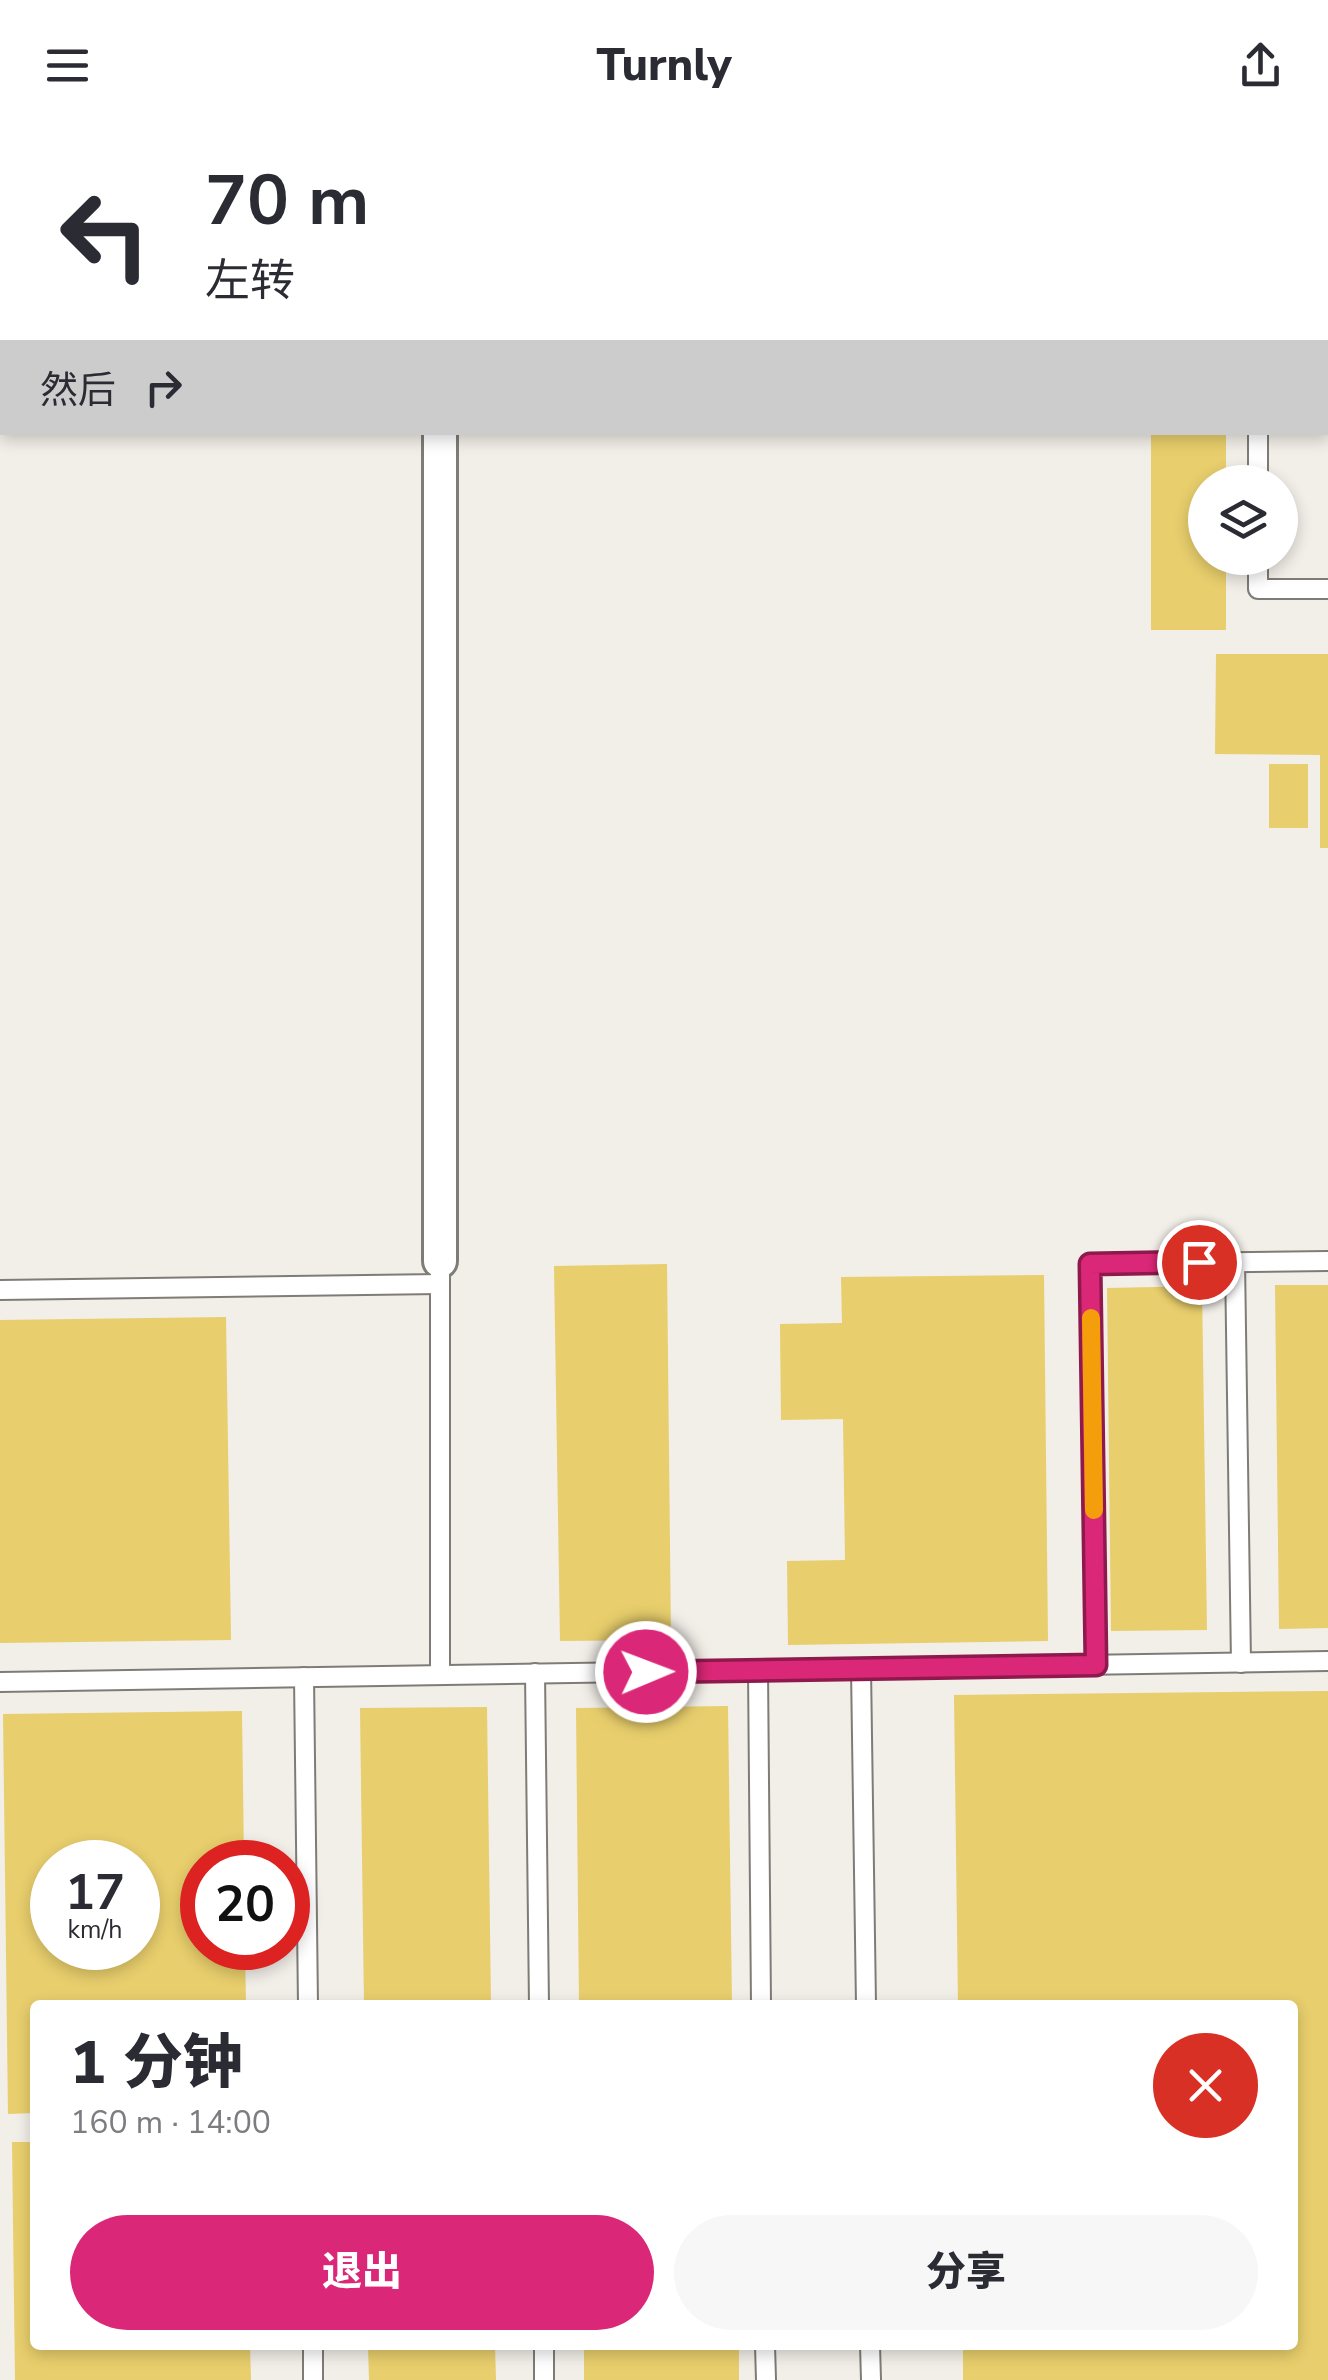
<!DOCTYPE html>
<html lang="zh">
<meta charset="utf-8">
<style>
:root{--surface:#fff;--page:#f7f7f7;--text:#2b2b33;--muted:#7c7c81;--accent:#db2777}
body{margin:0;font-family:"Nunito Sans","Noto Sans SC",sans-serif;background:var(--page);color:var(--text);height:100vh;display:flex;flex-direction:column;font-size:38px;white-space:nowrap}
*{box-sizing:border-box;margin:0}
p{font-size:32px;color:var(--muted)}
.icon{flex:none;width:55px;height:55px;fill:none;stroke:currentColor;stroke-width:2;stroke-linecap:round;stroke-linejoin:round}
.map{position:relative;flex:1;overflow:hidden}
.sheet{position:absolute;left:30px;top:1870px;width:1268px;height:350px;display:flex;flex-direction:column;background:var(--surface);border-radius:10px;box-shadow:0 5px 15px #0003}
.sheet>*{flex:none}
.banner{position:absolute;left:0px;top:0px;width:1330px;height:305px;box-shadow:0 5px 15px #0003;background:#fff;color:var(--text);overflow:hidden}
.controls{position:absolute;left:1188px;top:335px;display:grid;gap:20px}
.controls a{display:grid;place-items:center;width:110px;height:110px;border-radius:50%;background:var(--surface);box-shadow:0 5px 15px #0003;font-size:50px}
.speed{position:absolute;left:30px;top:1710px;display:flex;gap:20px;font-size:50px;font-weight:700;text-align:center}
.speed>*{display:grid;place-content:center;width:130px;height:130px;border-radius:50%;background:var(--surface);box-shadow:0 5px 15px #0003;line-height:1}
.speed small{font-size:25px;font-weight:400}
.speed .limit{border:15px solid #d22;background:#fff;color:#111}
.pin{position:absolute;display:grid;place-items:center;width:85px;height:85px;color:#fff;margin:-42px;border:5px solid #fff;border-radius:50%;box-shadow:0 2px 10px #0007}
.me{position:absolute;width:110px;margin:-55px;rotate:89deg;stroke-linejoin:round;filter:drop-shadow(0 0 8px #0008)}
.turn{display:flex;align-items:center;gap:35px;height:210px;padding:0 40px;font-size:45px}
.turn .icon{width:130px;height:130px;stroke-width:2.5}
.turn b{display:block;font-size:70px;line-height:85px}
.then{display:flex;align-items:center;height:95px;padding:0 40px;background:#0003;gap:20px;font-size:38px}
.round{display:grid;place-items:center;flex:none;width:105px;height:105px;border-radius:52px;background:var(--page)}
.summary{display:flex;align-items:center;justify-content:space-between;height:170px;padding:0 40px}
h1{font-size:60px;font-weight:800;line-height:75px}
.cta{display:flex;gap:20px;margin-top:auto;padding:20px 40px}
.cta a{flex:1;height:115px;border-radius:60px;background:var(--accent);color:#fff;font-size:40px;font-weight:800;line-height:115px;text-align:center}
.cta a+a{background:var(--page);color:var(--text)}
header{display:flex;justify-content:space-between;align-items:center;height:130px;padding:0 40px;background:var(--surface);font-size:45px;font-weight:800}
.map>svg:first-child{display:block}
</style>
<header><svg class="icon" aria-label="menu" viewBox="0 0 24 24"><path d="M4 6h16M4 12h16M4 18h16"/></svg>Turnly<svg class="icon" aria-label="share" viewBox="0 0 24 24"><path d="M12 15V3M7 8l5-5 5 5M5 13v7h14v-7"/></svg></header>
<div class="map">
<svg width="1328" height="2250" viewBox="0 0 1328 2250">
<rect width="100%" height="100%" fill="#f2eee8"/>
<g fill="#e8ce6c" fill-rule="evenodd">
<path d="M1151,302H1226V352H1205V428H1226V500H1151Z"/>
<path d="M1216,524H1328V718H1320V625L1215,624Z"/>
<rect x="1269" y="634" width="39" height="64"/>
<path d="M667,1134L671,1510L560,1511L554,1136Z"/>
<path d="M1044,1145L1048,1511L788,1515L787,1431L845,1430L843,1289L781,1290L780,1194L842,1193L841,1147Z"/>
<path d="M1275,1155H1328V1498L1279,1499Z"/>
<path d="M1202,1156L1207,1500L1111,1501L1107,1158Z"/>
<path d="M226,1187L231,1510L0,1513V1190Z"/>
<path d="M1328,1561V2250H963V2215H1292V1875H958L954,1565Z"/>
<path d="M728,1576L732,1875H579L576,1578Z"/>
<path d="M487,1577L491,1875H364L360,1578Z"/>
<path d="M242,1581L244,1732H202V1818H245L246,1875H35V1983L8,1984L3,1584ZM52,1732H138V1818H52Z"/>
<path d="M12,2012H35V2215H250L251,2250H15Z"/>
<path d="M368,2215H495L496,2250H369Z"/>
<rect x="584" y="2215" width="155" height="35"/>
</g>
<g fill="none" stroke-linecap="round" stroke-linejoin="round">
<g stroke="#7f7c77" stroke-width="22">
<g id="lane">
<path d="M1259,2V0"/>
<path d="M1258,352V302"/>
<path d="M1258,428V459H1328"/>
<path d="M1235,1132L1241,1533"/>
<path d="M0,1160L440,1154"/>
<path d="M1096,1535L1090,1134L1328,1131"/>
<path d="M861,1539L866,1875"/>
<path d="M758,1540L761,1875"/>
<path d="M535,1543L539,1875"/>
<path d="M440,1545V1145"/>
<path d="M304,1547L308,1875"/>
<path d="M0,1552L1328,1531"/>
<path d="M313,2215V2250"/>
<path d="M544,2215V2250"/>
<path d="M765,2215L766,2250"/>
<path d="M870,2215L871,2250"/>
</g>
</g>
<g stroke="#7f7c77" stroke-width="38">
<g id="street">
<path d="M440,2V0"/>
<path d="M440,1131V302"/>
</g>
</g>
<use href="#lane" stroke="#fff" stroke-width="18"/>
<use href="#street" stroke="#fff" stroke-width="32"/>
</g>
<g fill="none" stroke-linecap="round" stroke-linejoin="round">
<g stroke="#8e194d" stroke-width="25">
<path id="route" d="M646,1542L1096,1535L1090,1134L1199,1132"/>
</g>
<use href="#route" stroke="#db2777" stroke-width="18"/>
<path stroke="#f59e0b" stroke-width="18" d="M1091,1188L1094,1380"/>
</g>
</svg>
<div class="controls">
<a><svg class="icon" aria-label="layers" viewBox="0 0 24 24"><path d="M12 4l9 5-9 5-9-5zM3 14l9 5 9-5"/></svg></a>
</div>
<div class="speed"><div>17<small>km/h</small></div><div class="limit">20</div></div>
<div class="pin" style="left:1199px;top:1132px;background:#d93025"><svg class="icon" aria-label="arrive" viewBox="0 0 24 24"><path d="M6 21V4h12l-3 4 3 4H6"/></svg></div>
<svg class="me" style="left:646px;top:1542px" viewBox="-20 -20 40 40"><circle r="17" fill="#db2777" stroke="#fff" stroke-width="3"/><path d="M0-11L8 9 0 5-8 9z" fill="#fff"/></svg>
<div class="banner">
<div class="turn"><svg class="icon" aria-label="left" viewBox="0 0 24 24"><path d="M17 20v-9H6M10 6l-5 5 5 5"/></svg><div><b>70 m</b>左转</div></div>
<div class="then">然后<svg class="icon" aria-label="right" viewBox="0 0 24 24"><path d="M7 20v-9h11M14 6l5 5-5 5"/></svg></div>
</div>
<section class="sheet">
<div class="summary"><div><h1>1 分钟</h1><p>160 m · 14:00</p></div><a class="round" style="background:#d93025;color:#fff"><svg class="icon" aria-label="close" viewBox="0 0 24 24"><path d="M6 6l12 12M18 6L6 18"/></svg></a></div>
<div class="cta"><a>退出</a><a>分享</a></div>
</section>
</div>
